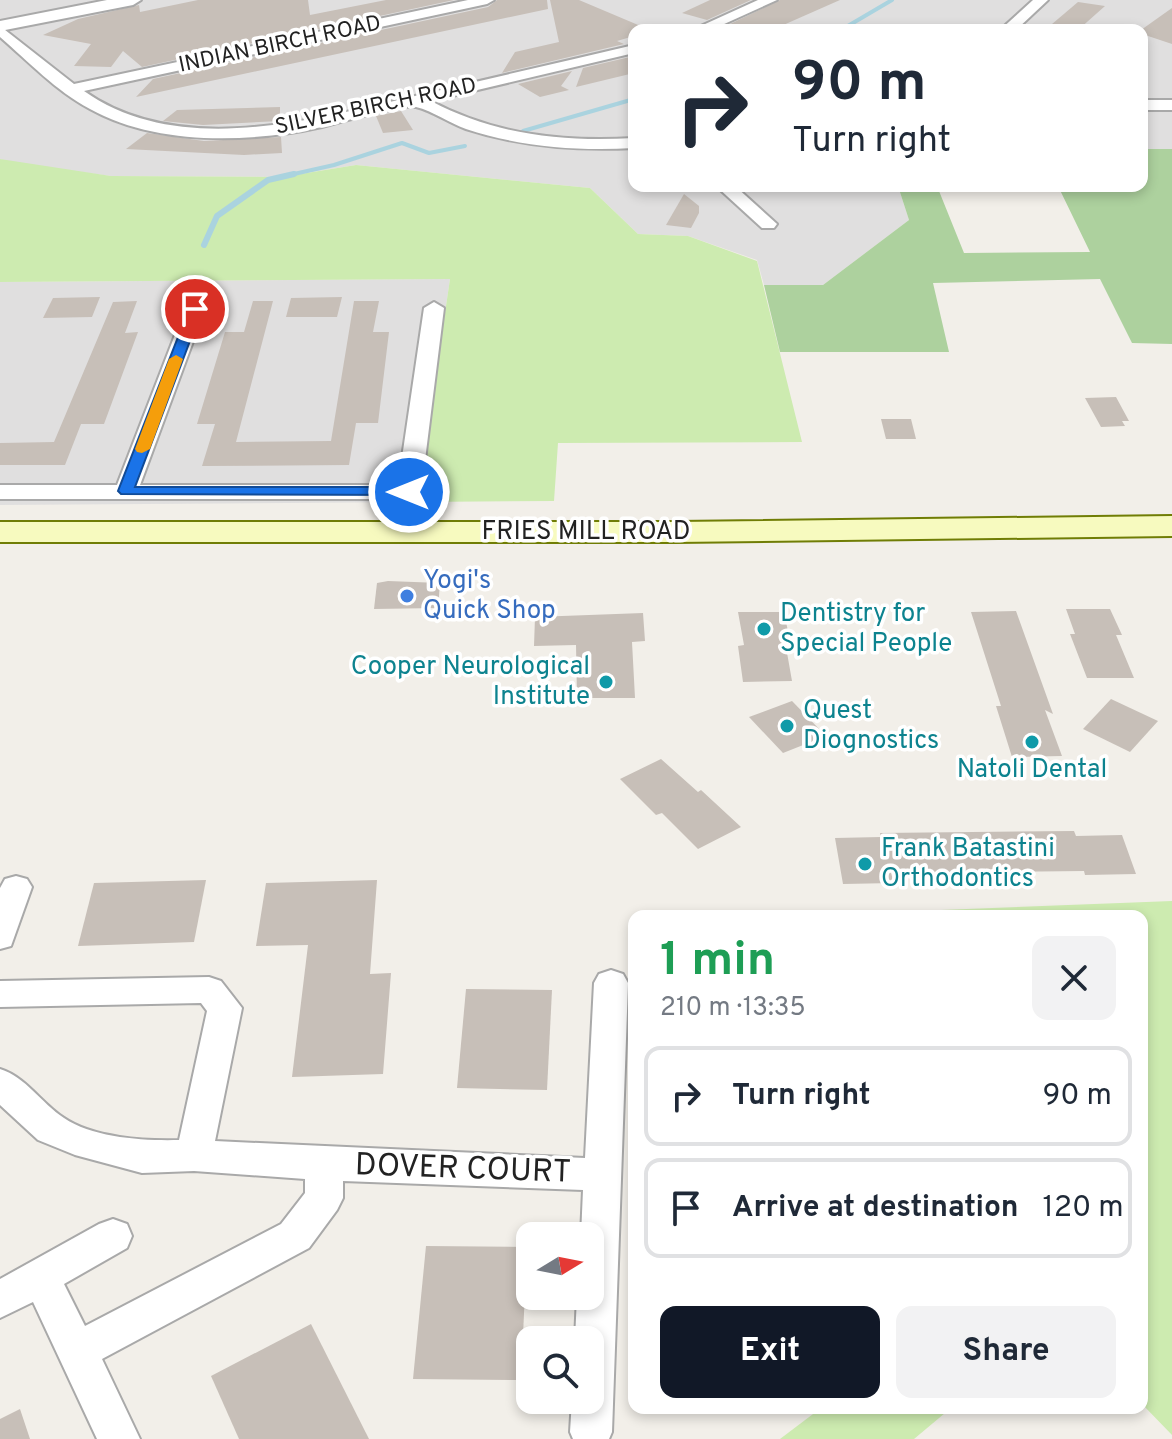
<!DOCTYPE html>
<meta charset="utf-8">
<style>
:root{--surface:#fff;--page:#f2f2f3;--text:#1f2937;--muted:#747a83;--line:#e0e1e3;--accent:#111827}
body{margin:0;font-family:Overpass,sans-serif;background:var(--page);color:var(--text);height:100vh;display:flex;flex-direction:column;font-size:30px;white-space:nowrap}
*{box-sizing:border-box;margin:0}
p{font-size:26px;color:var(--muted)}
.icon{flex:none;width:44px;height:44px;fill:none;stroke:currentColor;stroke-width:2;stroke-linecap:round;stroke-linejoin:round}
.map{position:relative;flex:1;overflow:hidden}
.details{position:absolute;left:628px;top:910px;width:520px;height:504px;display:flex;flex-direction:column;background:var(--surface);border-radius:16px;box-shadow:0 4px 12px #0003}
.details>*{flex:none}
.banner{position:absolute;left:628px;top:24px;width:520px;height:168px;border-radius:16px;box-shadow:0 4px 12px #0003;background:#fff;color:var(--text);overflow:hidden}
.needle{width:52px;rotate:80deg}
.buttons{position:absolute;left:516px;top:1222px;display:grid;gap:16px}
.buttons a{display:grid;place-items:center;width:88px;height:88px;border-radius:16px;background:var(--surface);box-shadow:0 4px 12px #0003;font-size:40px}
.pin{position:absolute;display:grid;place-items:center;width:68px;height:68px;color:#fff;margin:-34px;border:4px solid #fff;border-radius:50%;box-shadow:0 2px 8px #0007}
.me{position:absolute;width:88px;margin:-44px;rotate:270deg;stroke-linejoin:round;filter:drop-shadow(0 0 6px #0008)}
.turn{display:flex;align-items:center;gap:28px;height:168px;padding:0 32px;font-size:36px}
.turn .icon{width:104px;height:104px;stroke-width:2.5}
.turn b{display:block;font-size:56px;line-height:68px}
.round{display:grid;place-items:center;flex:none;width:84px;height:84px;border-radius:16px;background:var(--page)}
.overview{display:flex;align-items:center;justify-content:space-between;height:136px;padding:0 32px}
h1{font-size:48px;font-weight:700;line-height:60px;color:#1e9e55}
.primary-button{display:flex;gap:16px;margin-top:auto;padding:16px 32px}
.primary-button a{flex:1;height:92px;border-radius:16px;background:var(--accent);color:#fff;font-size:32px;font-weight:700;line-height:92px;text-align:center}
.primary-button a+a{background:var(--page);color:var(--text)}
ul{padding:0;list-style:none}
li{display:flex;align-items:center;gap:24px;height:100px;margin:0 16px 12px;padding:0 16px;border:4px solid var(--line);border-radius:16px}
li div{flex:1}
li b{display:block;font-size:30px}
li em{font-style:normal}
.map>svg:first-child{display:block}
</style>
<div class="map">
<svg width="1172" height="1439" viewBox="0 0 1172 1439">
<rect width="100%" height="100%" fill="#f2efe9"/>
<g fill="#e0dfdf">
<path d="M0,0H1172V149H1142V30H634V186H898L909,220L823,285H764L757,260L688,236L638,234L590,188L356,165L282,177L111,176L9,163L0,159Z"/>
<path d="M450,279L417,502L0,505V282Z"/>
</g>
<g fill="#cdebb0">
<path d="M0,159L111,176L282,177L356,165L590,188L638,234L688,236L757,261L802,442L558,443L554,501L417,502L450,279L0,282Z"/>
<path d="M1172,901V1435L1142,1404V916H786Z"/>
<path d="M821,1408H951L914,1439H780Z"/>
</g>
<path fill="#add19e" d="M1142,149H1172V344L1132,343L1100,279L933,283L949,352H780L764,285H823L909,220L898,186H937L964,253L1090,252L1058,186H1142Z"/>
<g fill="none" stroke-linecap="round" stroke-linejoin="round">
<g stroke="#aad3df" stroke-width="4">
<path d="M841,30L892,0"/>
<path d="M523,131L634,99"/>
<path d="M285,176L334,165L402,143L429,153L465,146"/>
</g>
<path stroke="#aad3df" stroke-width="6" d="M204,245L217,216L268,180L294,174"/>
</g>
<g fill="#c7bfb8">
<path d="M198,0H308L310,15L386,0H454L142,67L123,51L111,67L74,66L91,44L43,35L78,19L139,5L140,12Z"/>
<path d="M497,0H547L548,9L136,97L153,79L488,7Z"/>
<path d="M550,0H579L650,30H634V36L617,41L624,44L502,73L515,52L559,42Z"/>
<path d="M710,0H751L707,20L682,13Z"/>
<path d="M780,0H840L772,30H745L728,25Z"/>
<path d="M1078,2L1105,6L1078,30H1045Z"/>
<path d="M1172,8V44L1142,34L1141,30Z"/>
<path d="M634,56V73L576,87L583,68Z"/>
<path d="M572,71L561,86L569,90L540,97L518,84Z"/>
<path d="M280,107V121L203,125L163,121L177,110Z"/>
<path d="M401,111L413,130L383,133L376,116Z"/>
<path d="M147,133L204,141L281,137L282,153L244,155L126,149Z"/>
<path d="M684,194L699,206V213L691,228L666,225Z"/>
<path d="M100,297L92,317L43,318L53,298Z"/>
<path d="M342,297L337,317H286L291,298Z"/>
<path d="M137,301L125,333L138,332L104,424H81L65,465H0V443L54,442L113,302Z"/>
<path d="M253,301H273L236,442L331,441L354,301H379L373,332H389L378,423H356L349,465L202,466L215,424H197L225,332H244Z"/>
<path d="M1116,397L1129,421H1122L1125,426L1101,427L1085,398Z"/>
<path d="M881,419H911L916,439H886Z"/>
<path d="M388,581L440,583L438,608L374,609L377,583Z"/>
<path d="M1066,609H1110L1122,635H1116L1134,678H1087L1070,634H1075Z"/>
<path d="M1016,611L1053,714L1045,710L1062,756L1012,757L996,706H1001L971,612Z"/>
<path d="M738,612H784L791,646L786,647L792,681L743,682L738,646L744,645Z"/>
<path d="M643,613L645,641L632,642L635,698H577L576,645L534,646L535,617Z"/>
<path d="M1111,699L1158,721L1130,752L1083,729Z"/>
<path d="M792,701L826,736L783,753L749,717Z"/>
<path d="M661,759L698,792L701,790L741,827L698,849L662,813L656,815L620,779Z"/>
<path d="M1074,831L1076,836L1122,835L1136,874L1085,875L1084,871L891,873L894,883L843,884L835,838L881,837L880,833Z"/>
<path d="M206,880L194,942L78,946L94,883Z"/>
<path d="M377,880L370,974L391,973L383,1074L292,1077L308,945L256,946L266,883Z"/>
<path d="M466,989L552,990L547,1090L457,1088Z"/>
<path d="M426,1246L527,1247L521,1380L413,1379Z"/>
<path d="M311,1324L369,1439H239L211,1376Z"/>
<path d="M20,1409L30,1439H0V1419Z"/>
</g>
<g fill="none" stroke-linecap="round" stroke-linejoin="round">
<g stroke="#a9a9a9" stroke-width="4">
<g id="minor">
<path d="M468,0H494L487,4L84,91C179,158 312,120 415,96C488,79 561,62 634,45V53L431,101C495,135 563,142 634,138V148C576,151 521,147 466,129C449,123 433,111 416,107C404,103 339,123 322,127C250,143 156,146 90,109C56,91 29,62 0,37V26L74,84Z"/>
<path d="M758,0H777L711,30H692Z"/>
<path d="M1033,0H1048L1016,30H1000Z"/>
<rect x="1142" y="100" width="30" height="10"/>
<path d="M716,186H735L777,224L774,228H762Z"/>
<path d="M434,302L444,308L421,492V532L418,537H400L397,532V499H0V485H117L185,309L195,303L205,309L140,485H398L424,308Z"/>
<path d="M16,876L27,879L32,887L11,946L0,949V888L5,879Z"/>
<path d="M611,970L623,974L628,983L612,1432L609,1439H573L570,1432L572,1400H590V1340H575L577,1296H590V1236H581L583,1190L343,1181V1198L337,1210L309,1248L102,1359L140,1439H97L33,1302L0,1318V1279L99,1224L113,1219L127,1224L132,1236L127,1248L64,1284L85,1326L281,1224L305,1193V1179L194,1171L142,1173L75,1155L38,1140L0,1105V1069C26,1077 41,1103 64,1118C93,1138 145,1141 179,1140L207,1011L201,1003L0,1007V981L209,977L221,981L242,1008L215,1141L585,1158L594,983L599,974Z"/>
</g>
</g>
<g stroke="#a9a9a9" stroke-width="4">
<path id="tertiary" d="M107,0H141L133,5L0,31V21Z"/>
</g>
<g stroke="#707d05" stroke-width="4">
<path id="secondary" d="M1172,516V536L676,542H0V522H676Z"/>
</g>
<use href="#minor" fill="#fff" fill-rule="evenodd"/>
<use href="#tertiary" fill="#fff" fill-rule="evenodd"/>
<use href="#secondary" fill="#f7fabf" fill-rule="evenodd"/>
</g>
<path fill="#1a73e8" stroke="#114b97" stroke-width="2" d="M195,305L202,309L135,487H409L414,489V495L121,494L118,491L189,309Z"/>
<path fill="#f59e0b" d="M176,355L183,359L150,449L142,453L137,452L135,449L169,359Z"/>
<circle fill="#3f7fe0" stroke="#fff" stroke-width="3" cx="407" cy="596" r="8"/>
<g fill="#0f9aa8" stroke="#fff" stroke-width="3">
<circle cx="764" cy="629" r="8"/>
<circle cx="606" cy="682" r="8"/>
<circle cx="787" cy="726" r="8"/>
<circle cx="1032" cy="742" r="8"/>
<circle cx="865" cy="864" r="8"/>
</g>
<g text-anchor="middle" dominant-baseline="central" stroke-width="7" stroke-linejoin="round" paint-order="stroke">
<g font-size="22" fill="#222" stroke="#fff">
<text transform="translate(280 45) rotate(-12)">INDIAN BIRCH ROAD</text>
<text transform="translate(376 107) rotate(-12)">SILVER BIRCH ROAD</text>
</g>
<g font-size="26" fill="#222" stroke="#fff">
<text x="586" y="532">FRIES MILL ROAD</text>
</g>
<g font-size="26" fill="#366cbe" stroke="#fff" text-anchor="start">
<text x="423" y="581">Yogi's<tspan x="423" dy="30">Quick Shop</tspan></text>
</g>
<g font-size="26" fill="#0d838f" stroke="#fff" text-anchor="start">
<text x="780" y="614">Dentistry for<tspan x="780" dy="30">Special People</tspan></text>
<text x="590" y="667" text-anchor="end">Cooper Neurological<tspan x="590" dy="30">Institute</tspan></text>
<text x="803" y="711">Quest<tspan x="803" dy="30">Diognostics</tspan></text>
<text x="1032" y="770" text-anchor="middle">Natoli Dental</text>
<text x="881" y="849">Frank Batastini<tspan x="881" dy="30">Orthodontics</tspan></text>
</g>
<g font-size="32" fill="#222" stroke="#fff">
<text transform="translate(463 1170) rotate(2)">DOVER COURT</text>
</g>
</g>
</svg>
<div class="buttons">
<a><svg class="needle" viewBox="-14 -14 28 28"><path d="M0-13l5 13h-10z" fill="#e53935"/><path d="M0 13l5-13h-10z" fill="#747a83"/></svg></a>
<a><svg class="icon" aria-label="search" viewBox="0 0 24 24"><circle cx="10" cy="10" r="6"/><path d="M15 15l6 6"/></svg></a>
</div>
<div class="pin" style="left:195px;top:309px;background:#d93025"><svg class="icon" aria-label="arrive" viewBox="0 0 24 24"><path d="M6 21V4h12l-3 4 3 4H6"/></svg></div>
<svg class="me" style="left:409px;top:492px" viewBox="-20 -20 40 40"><circle r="17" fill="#1a73e8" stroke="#fff" stroke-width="3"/><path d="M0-11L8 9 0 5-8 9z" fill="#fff"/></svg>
<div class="banner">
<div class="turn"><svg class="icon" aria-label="right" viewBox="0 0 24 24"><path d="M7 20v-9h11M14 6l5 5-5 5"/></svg><div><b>90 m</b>Turn right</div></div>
</div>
<section class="details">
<div class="overview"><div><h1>1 min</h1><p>210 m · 13:35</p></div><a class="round"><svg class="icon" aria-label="close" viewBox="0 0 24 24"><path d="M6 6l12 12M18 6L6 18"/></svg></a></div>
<ul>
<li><svg class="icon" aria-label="right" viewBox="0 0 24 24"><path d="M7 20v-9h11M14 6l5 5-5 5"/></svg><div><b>Turn right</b></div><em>90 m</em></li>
<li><svg class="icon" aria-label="arrive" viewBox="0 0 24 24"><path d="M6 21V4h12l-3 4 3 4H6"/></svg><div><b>Arrive at destination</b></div><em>120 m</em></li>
</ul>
<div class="primary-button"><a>Exit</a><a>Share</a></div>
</section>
</div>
